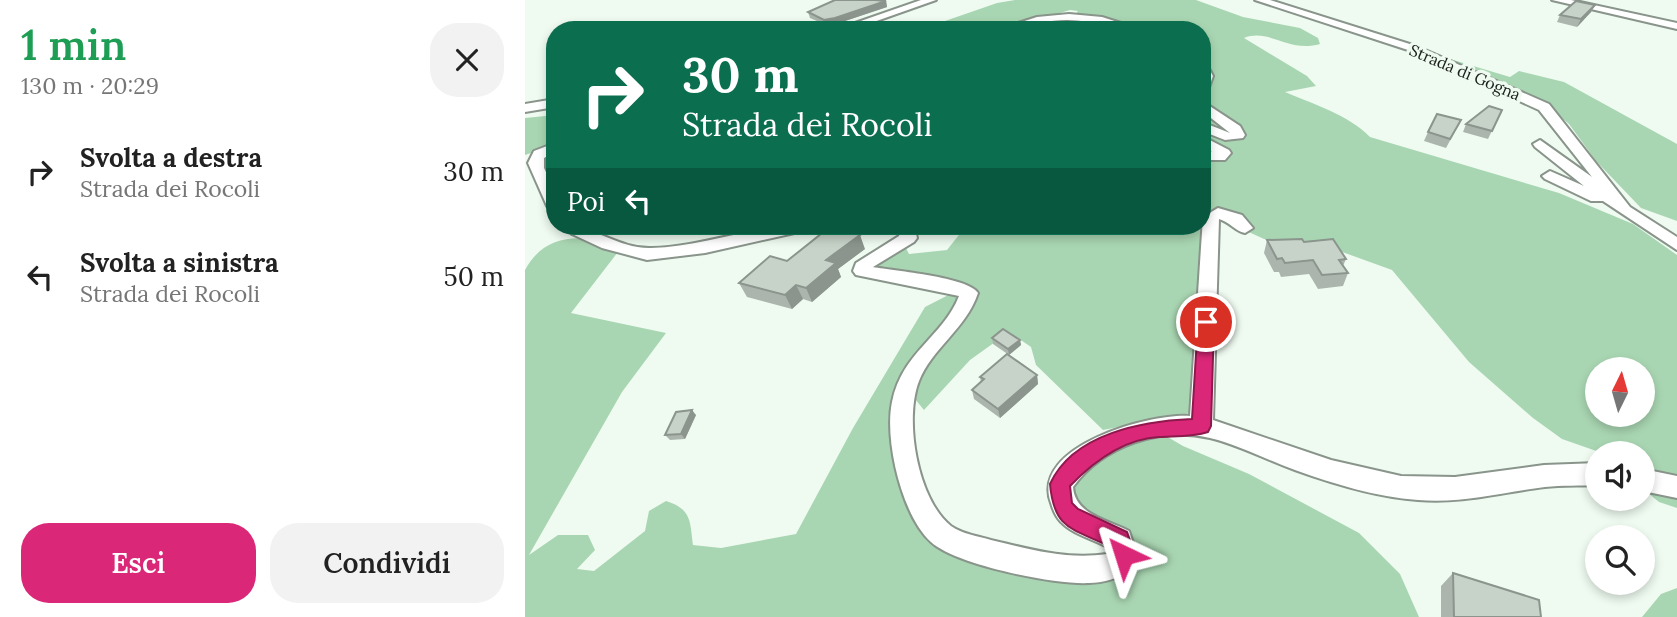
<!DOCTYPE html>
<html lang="it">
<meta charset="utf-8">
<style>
:root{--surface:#fff;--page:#f2f2f2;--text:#222;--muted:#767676;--accent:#db2777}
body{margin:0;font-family:Lora,serif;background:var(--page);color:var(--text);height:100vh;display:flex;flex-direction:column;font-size:26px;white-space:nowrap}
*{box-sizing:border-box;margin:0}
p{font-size:23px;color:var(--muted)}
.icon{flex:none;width:38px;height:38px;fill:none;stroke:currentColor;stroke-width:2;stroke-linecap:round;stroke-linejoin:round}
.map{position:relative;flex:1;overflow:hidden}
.details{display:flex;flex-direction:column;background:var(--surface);width:525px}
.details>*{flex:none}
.banner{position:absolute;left:21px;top:21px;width:665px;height:214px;border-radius:28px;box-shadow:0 4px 10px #0003;background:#0b6e4f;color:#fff;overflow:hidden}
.needle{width:46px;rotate:5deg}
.tools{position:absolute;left:1060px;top:357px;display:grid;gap:14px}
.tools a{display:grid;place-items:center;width:70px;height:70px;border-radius:50%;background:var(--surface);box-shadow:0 4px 10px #0003;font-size:35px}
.pin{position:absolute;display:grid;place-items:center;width:60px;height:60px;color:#fff;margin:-30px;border:4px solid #fff;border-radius:50%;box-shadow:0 2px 7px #0007}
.me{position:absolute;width:77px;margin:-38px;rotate:319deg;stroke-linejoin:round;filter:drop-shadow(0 0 5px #0008)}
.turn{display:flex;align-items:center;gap:24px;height:147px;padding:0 21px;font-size:32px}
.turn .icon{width:91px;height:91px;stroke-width:2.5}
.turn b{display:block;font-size:49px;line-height:60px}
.then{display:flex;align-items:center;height:66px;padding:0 21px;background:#0003;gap:14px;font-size:26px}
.round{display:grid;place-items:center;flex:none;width:74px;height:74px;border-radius:28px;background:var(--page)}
.head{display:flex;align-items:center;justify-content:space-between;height:119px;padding:0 21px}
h1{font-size:42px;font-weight:600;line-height:52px;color:#1e9e55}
.button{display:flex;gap:14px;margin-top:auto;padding:14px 21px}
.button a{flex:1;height:80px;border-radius:28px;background:var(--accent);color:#fff;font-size:28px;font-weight:600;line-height:80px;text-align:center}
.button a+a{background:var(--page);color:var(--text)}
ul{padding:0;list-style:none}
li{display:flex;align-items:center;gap:21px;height:105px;padding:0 21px}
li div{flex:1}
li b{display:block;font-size:26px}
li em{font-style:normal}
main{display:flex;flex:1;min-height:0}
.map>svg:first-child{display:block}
</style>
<main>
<section class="details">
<div class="head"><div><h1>1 min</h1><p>130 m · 20:29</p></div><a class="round"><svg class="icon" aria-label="close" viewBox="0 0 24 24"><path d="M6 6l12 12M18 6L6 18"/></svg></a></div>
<ul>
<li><svg class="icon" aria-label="right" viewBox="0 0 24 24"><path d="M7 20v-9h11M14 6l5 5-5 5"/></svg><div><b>Svolta a destra</b><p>Strada dei Rocoli</p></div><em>30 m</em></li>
<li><svg class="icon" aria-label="left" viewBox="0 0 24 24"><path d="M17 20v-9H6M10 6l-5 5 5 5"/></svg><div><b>Svolta a sinistra</b><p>Strada dei Rocoli</p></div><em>50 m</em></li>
</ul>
<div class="button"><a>Esci</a><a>Condividi</a></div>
</section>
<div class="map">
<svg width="1152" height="617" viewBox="0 0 1152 617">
<rect width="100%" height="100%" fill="#effbf1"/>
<g fill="#a9d6b2" fill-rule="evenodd">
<path d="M490,0H671L718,17L775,28L793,38L795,44C763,53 744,28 719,38L782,76L791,86L760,92C788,104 824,115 845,137L1034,193L1108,224L1152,255V508L1134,502L1118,489V453H1077L1037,439L1008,418L944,362L867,270L809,249L739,239L689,216L666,413L578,430L511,365L506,347L484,332L445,360L399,410L390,399L385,382L379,404L403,521L486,558L599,555L546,516L541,475L629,429L658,446L724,474L834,533L875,574L894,617H0V270C20,232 61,233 96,248L46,313L141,333L97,392L4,555L33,535H63L70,550L52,569L69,571L120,531L124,511L141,501C167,509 165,522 168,545L196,548L271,534L328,428L400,307L435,289L340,273L342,263L381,248L384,254L422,250L441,226H677V30H611L593,22L549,16L553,11L545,10L478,30H394L472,3ZM1073,369H1118V415H1073Z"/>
<path d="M915,56L985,77L994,71L1039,82L1152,144V221L1116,208L1071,161L1044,124L1026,109Z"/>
<path d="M30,115V145L0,155V118Z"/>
<path d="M1152,588V617H1117L1136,594Z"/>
</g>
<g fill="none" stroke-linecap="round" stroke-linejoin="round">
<g stroke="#89948b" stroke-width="4">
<g id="street">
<path d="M396,0H411L326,30H310Z"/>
<path d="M730,0H745L891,46L1024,104L1105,207L1152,237V250L1078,201H1066L1020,179L1017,176L1025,171L1059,186L1010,147L1008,144L1015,140L1067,177L1014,110L883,50Z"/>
<path d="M1027,0H1046L1152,23V29Z"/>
<path d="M544,14L577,17L618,30C592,30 568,20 542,20C517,20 495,30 471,30L512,17Z"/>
<path d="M677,62L681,63L688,76L683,90L677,94Z"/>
<path d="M30,99V107L0,112V104Z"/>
<path d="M677,101L715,126L720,135L718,138L700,140L677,131V122L705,133L677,111Z"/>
<path d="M677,136L704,150L706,153L700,160H677V152H687L677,146Z"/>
<path d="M30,143V152L19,158V168L30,191V211L22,206L3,163L9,151Z"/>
<path d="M693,208L717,215L728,228L720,233C710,231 705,222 694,219L688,420L806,460L876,476L930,477L1019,465L1073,463V485C1055,486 1037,485 1020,487C978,492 936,504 893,500C851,497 809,484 770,470C742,460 714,445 685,438C635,426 578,446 548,487C550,515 583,520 604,531L612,555L605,573C591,578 578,583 564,583C530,585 431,565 406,542C377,516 359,440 367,402C377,352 418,337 434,296L331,275L328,271L331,263L374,236L375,231L369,226H389L392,238L389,242L348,267C370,271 443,277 453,293C441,329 407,348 394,381C379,419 392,499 426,526C437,534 453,536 466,540C505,549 541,560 582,554L585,553L584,548C569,539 548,535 536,522C531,517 528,510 526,503C504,446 626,413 665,416L678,217Z"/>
<path d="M39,226C70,226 94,249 126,248C180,247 232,223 285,226L283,230L180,253L122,260L77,248L47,234Z"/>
<path d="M1118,469L1152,476V498L1118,491Z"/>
</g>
</g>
<use href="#street" fill="#fff" fill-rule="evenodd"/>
</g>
<g fill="#abb5ad">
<path d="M361,1L362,7L311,24L301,25L285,18L283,12Z"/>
<path d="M1070,5L1066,12L1052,27L1032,22L1035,15Z"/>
<path d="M977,110L963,139L938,132L941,124Z"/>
<path d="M936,120L921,148L899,141L903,132Z"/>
<path d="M742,240L779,242L821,259L818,266L823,273L818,286L793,289L784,274L756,277L754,272H749L739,253Z"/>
<path d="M340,249L313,269L316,277L287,302L278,299L267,309L222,297L214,283L262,261Z"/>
<path d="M467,338L495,340L496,345L484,355L468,344Z"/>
<path d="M512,375L513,384L475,418L449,399L447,390L456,382L455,377Z"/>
<path d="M171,415L160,439L145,440L140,435Z"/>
<path d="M928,573L1016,617H916V586Z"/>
</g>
<g fill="#8b948d">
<path d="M361,1L362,7L311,24L301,25L299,20Z"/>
<path d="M1070,5L1066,12L1052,27L1056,19Z"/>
<path d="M335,235L340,249L313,269L316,277L287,302L281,288L301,260Z"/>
<path d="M271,285L278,299L267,309L260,295Z"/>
<path d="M495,340L496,345L484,355L483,349Z"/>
<path d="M512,375L513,384L475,418L473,409Z"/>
<path d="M167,410L171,415L160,439L156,434Z"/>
</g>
<g fill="#c7d3c9" stroke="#8b948d" stroke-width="2">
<path d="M310,0H350L361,1L310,18L299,20L283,12Z"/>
<path d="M1051,1L1070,5L1056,19L1035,15Z"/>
<path d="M964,106L977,110L967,131L941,124Z"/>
<path d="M912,114L936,120L925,139L903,132Z"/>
<path d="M306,226H310L335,235L301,260L311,263L281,288L271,285L260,295L214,283L245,256L262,261Z"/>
<path d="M777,239L779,242L808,239L821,259L814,260L823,273L797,275L788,260L760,263L757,258L752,259L742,240Z"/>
<path d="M478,329L495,340L483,349L467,338Z"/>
<path d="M482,354L512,375L473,409L447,390L459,379L455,377Z"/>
<path d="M167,410L156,434L140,435L151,412Z"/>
<path d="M928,573L1014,600L1016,617H929Z"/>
</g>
<path fill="#db2777" stroke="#8e194d" stroke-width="2" d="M681,316L689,322L686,426L683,432C668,437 650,436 634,437C598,439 569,461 545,486L547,503L553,509L602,532L610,555L607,562L599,566L591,562L586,547C547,528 529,530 525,484C548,433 619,421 667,419L673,322Z"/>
<g text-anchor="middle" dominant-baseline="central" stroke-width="7" stroke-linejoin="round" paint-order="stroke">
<g font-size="16" fill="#1a1f1b" stroke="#effbf1">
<text transform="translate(940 72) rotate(23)">Strada di Gogna</text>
</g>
</g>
</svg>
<div class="tools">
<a><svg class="needle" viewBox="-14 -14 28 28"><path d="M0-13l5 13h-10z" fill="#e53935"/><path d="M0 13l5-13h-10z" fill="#767676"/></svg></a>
<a><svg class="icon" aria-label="sound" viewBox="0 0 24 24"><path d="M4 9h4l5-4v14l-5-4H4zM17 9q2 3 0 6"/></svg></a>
<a><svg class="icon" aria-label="search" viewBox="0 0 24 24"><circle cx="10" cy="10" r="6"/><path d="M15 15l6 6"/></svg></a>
</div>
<div class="pin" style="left:681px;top:322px;background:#d93025"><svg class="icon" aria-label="arrive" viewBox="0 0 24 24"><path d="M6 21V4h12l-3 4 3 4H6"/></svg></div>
<svg class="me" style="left:599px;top:555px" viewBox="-20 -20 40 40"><path d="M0-17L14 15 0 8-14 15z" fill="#db2777" stroke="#fff" stroke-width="4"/></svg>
<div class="banner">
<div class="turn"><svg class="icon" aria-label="right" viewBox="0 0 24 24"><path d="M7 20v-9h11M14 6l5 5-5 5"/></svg><div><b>30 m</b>Strada dei Rocoli</div></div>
<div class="then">Poi<svg class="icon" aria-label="left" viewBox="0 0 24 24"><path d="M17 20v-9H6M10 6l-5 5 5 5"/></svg></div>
</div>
</div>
</main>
